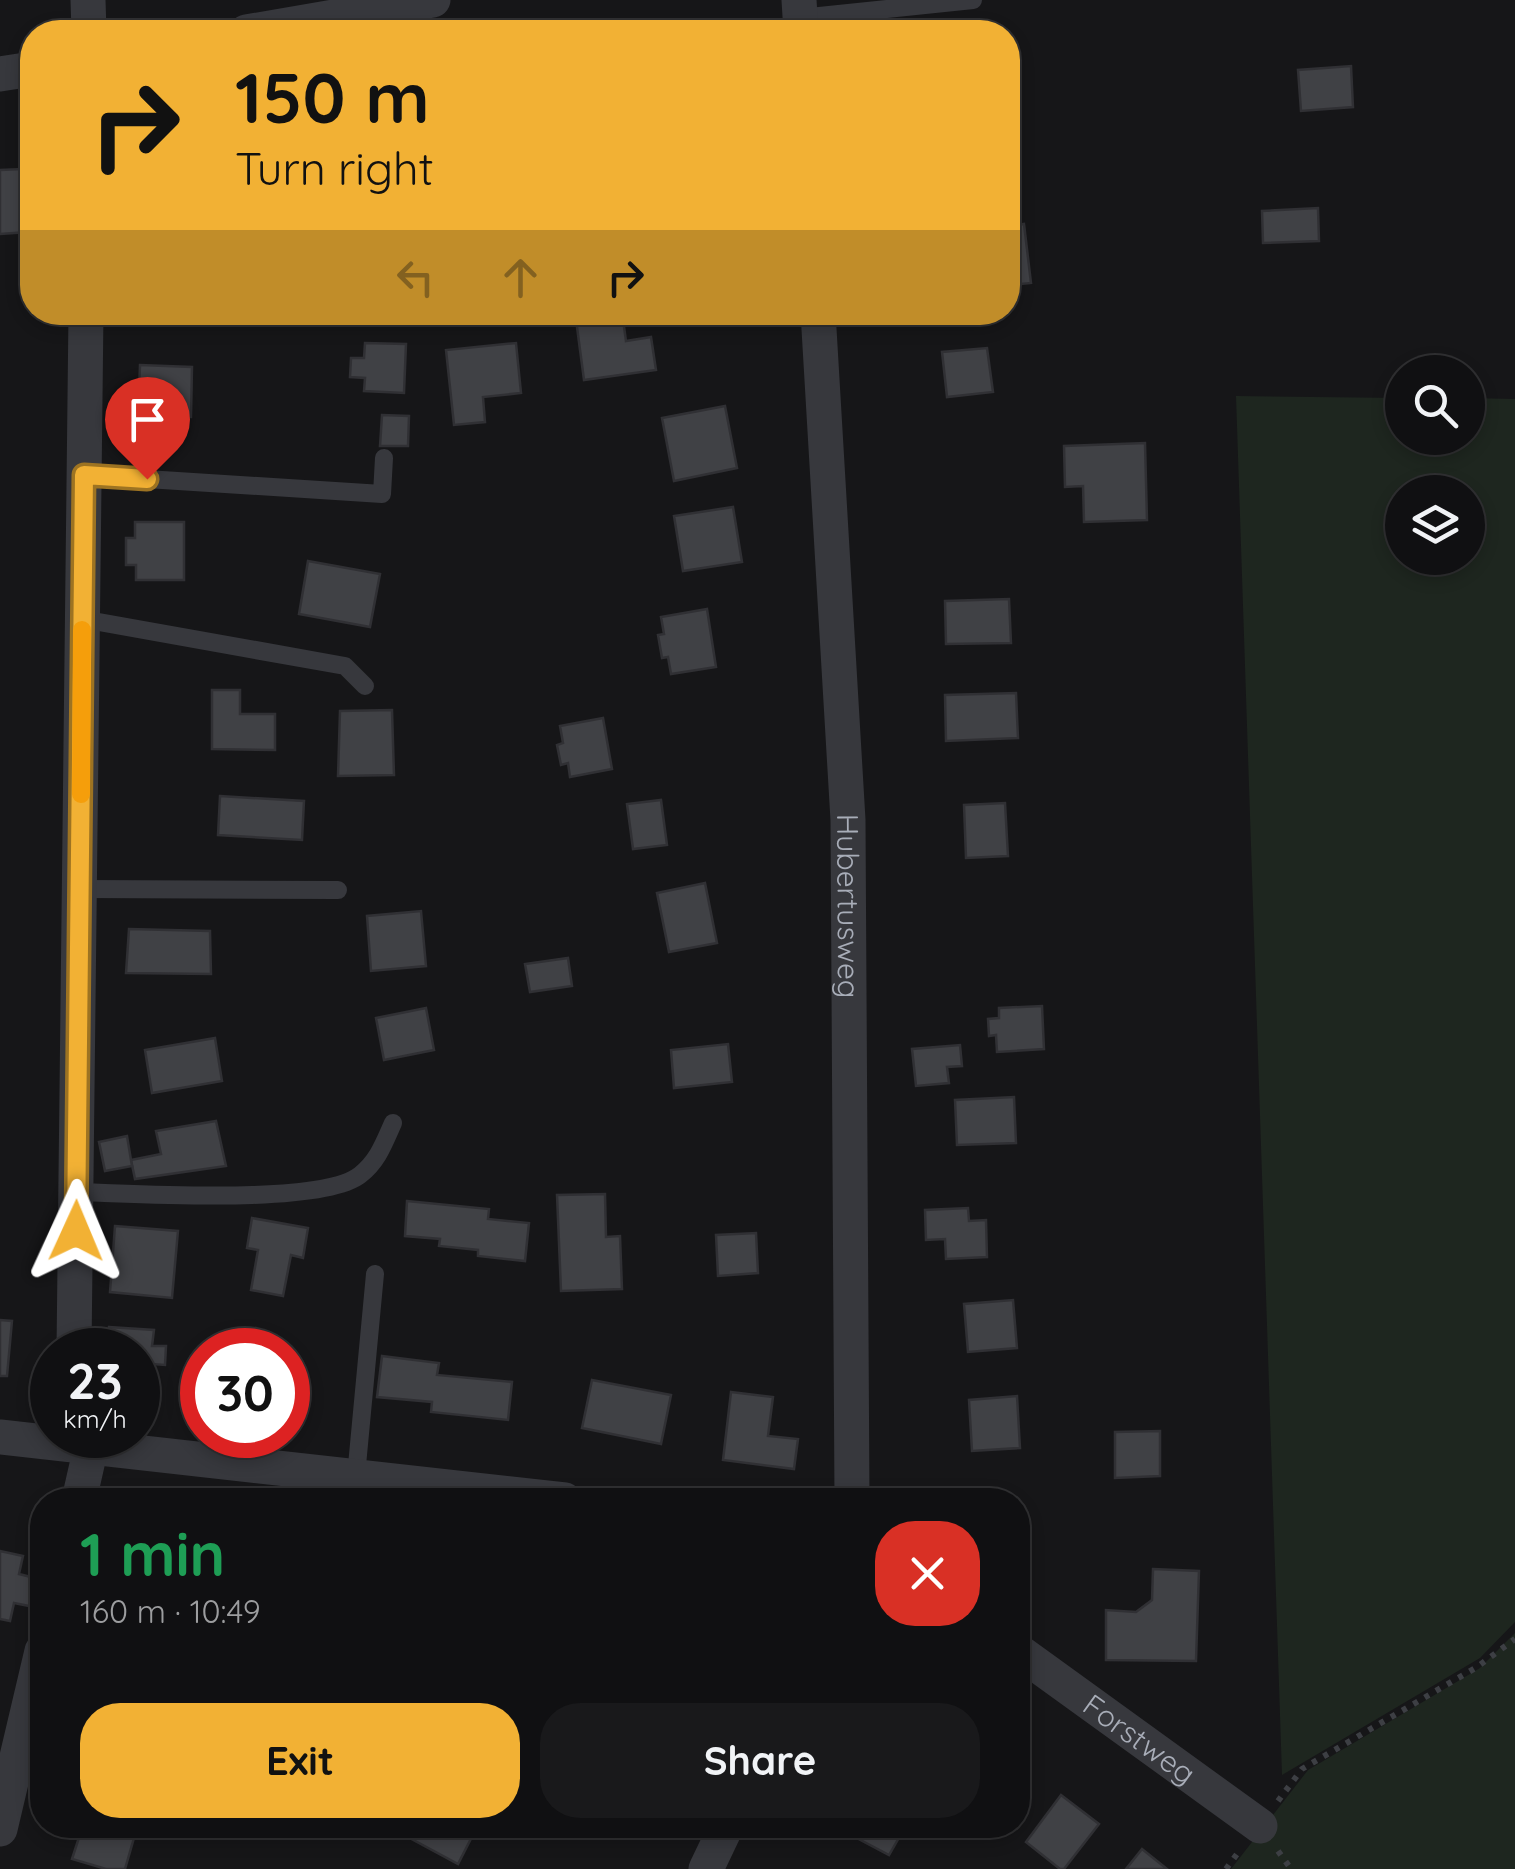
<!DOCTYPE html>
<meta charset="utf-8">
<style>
:root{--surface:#101012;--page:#19191b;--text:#f1f3f6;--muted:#9c9d9f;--line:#303032;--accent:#f2b134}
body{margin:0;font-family:Quicksand,sans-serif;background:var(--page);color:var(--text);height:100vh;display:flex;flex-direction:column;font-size:38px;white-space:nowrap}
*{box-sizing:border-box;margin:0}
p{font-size:32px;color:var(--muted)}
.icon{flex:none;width:55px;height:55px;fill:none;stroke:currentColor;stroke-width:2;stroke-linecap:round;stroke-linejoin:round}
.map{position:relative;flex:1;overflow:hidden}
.side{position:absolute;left:30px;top:1488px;width:1000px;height:350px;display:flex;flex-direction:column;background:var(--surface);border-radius:40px;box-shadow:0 5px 15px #0003,0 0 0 2px var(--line)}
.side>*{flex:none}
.banner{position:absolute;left:20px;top:20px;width:1000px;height:305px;border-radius:40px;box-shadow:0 5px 15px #0003,0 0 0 2px var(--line);background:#f2b134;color:#111;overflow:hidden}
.tools{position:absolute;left:1385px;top:355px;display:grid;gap:20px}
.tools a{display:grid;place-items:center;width:100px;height:100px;border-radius:50%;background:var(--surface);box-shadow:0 5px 15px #0003,0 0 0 2px var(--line);font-size:50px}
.speed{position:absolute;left:30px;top:1328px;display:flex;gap:20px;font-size:50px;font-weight:700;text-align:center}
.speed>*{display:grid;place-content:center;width:130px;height:130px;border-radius:50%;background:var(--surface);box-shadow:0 5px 15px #0003,0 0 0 2px var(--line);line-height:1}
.speed small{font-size:25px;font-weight:400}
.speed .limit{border:15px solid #d22;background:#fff;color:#111}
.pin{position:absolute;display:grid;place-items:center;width:85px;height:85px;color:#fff;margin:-102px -42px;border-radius:50% 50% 50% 0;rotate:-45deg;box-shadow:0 0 10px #0007}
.pin .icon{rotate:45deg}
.me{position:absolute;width:110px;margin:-55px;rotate:1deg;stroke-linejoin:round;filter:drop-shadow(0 0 8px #0008)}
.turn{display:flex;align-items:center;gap:35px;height:210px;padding:0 50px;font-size:45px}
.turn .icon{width:130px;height:130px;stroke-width:2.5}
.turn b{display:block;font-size:70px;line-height:85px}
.lanes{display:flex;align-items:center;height:95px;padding:0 50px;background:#0003;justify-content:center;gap:50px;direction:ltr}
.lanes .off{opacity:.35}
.round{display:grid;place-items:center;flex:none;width:105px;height:105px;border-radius:40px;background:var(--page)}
.summary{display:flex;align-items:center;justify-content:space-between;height:170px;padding:0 50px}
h1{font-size:60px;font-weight:800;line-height:75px;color:#1e9e55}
.cta{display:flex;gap:20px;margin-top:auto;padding:20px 50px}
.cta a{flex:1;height:115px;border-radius:40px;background:var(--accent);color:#111;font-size:40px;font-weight:800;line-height:115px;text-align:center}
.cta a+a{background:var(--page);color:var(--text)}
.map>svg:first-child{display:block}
</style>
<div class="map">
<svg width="1515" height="1869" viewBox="0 0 1515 1869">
<rect width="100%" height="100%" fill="#161618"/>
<g fill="#1e261f" fill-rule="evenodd">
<path d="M1236,396L1402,398V438H1468V398L1515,399V1622L1480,1658L1282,1775ZM1402,492H1468V558H1402Z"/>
<path d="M1515,1633V1869H1231L1308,1770L1480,1668Z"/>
</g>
<g fill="#404145" stroke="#303034" stroke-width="2.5">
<path d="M1351,66L1353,107L1301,111L1298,70Z"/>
<path d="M22,169L28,232L0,234V170Z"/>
<path d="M1318,208L1319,241L1263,243L1262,211Z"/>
<path d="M1024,224L1031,283L1011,285L1013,305H1008V226Z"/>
<path d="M575,312H622L626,341L651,337L656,370L584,380Z"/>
<path d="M365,343L406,344L404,393L364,391L365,378L350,377L351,358H364Z"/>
<path d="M516,343L521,393L483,397L485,422L454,425L446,350Z"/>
<path d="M987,348L993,392L947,397L942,352Z"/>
<path d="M140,365L192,367L191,417L138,415Z"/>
<path d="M725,406L737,468L674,481L662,418Z"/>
<path d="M382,415L409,416L408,446H380Z"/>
<path d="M1145,443L1147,520L1084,522L1083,486L1065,487L1064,446Z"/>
<path d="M733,507L742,562L683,571L674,516Z"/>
<path d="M135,522H184V580H136V565H126V538H135Z"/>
<path d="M308,561L380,574L370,627L299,614Z"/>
<path d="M1009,599L1011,643L946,644L945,601Z"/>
<path d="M707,609L716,667L671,674L668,657L662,658L658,635L664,634L661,617Z"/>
<path d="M212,690H240V714H275V750L212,749Z"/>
<path d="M1016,693L1018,738L946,741L945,695Z"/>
<path d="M392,710L394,775L338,776L340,711Z"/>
<path d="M603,718L612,769L570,777L568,763L561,765L557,745L563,743L560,726Z"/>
<path d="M220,796L304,801L302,840L218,835Z"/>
<path d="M661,800L667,845L633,849L627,804Z"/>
<path d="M1005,803L1008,856L966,858L964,805Z"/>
<path d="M705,883L717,943L669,952L657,893Z"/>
<path d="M421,911L426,966L371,971L367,916Z"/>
<path d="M129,929L210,931L211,974L126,973Z"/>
<path d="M568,958L572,986L530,992L525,964Z"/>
<path d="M1042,1006L1044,1049L997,1052L996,1035L989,1036L988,1019L999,1018V1008Z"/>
<path d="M426,1008L434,1050L384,1060L376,1018Z"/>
<path d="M215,1038L222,1081L152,1093L145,1050Z"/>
<path d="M728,1044L732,1082L674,1088L671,1050Z"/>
<path d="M960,1045L962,1066L947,1067L949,1083L916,1086L912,1049Z"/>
<path d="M1014,1097L1016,1143L957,1145L955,1100Z"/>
<path d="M216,1121L226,1166L135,1179L131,1160L161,1154L156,1131Z"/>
<path d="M127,1136L132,1166L105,1171L99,1142Z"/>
<path d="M605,1194L606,1237L620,1236L622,1289L561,1291L557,1195Z"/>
<path d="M407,1201L489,1209L488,1219L529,1223L525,1261L478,1256V1250L439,1246L440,1239L405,1236Z"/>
<path d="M968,1208L969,1221L986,1220L987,1257L946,1259L945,1239L926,1240L925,1210Z"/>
<path d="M252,1218L308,1228L303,1258L291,1255L283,1296L251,1290L258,1250L247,1248Z"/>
<path d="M115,1226L178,1231L172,1298L110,1292Z"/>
<path d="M756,1233L758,1273L718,1276L716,1235Z"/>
<path d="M1013,1300L1017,1348L968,1352L964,1304Z"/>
<path d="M0,1320L12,1321L7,1376H0Z"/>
<path d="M109,1327L154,1330L152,1346H166L165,1365L152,1364L151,1379H138V1350H97V1348H106Z"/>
<path d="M382,1356L439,1363L437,1375L512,1382L508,1420L431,1412L432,1402L377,1397Z"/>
<path d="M592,1380L671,1395L661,1444L582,1428Z"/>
<path d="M731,1392L773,1397L768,1436L798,1439L794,1469L723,1460Z"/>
<path d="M1017,1396L1020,1448L972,1451L969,1400Z"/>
<path d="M1160,1431V1476L1115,1478V1432Z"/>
<path d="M0,1551L23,1556L19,1574L35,1578L29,1606L14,1603L10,1621L0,1619Z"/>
<path d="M1153,1569L1199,1571L1196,1661L1106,1660V1610L1136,1612L1152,1600Z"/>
<path d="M1061,1795L1099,1824L1064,1869H1060L1026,1842Z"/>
<path d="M83,1825H116L136,1831L125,1869H106L72,1859Z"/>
<path d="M412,1825H478L458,1864L406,1836Z"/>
<path d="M859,1825H897L904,1829L889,1855L853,1836Z"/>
<path d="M1142,1849L1167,1869H1126Z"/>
</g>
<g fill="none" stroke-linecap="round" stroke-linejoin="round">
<g stroke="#3d3f44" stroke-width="6" stroke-dasharray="5 8" stroke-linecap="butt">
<path d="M1278,1801L1302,1769L1477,1667L1515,1639"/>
<path d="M1278,1851L1291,1869"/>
<path d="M1226,1869L1240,1850"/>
</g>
<g stroke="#37383d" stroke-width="18">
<path d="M800,18L973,0"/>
<path d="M84,475L382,494L384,458"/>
<path d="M82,619L345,666L365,686"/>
<path d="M80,889L338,890"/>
<path d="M76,1192C133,1193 321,1206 360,1175C378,1161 384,1143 393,1123"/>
<path d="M356,1476L375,1274"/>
</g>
<g stroke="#37383d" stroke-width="35">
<path d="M88,0L89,32"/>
<path d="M799,0L801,32"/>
<path d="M246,32L433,0"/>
<path d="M0,74L32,69"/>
<path id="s1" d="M818,312L848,820L852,1500"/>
<path d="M74,1350L86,312"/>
<path d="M0,1437L565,1500"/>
<path d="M73,1438V1444L91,1447L79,1500"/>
<path id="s2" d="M1018,1651L1260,1826"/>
<path d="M0,1829L42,1651"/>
<path d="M706,1869L727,1825"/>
</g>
</g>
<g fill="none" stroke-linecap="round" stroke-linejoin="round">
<g stroke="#9d7322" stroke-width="25">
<path id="route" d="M76,1231L84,475L147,479"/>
</g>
<use href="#route" stroke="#f2b134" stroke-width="18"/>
<path stroke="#f59e0b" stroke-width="18" d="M81,794L82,630"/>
</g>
<g text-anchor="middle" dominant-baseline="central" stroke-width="8" stroke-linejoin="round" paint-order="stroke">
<g font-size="30" fill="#a8adb8" stroke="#111113">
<text stroke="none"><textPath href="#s1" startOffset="595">Hubertusweg</textPath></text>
<text stroke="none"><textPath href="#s2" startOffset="150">Forstweg</textPath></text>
</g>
</g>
</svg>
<div class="tools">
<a><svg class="icon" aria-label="search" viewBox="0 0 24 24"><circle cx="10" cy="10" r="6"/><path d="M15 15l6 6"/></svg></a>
<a><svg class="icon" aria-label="layers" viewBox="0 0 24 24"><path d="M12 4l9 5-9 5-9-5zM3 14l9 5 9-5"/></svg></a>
</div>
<div class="speed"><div>23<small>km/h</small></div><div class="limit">30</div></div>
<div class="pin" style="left:147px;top:479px;background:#d93025"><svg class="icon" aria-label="arrive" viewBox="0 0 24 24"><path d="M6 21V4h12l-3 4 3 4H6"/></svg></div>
<svg class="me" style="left:76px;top:1231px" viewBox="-20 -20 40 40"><path d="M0-17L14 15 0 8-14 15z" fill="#f2b134" stroke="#fff" stroke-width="4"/></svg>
<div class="banner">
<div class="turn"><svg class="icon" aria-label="right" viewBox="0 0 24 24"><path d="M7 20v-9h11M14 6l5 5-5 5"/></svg><div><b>150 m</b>Turn right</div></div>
<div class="lanes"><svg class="icon off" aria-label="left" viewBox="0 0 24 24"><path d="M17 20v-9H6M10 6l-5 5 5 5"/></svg><svg class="icon off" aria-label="ahead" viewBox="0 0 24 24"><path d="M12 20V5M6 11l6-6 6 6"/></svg><svg class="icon" aria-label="right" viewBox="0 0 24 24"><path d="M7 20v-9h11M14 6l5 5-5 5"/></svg></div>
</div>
<section class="side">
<div class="summary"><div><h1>1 min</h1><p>160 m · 10:49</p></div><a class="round" style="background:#d93025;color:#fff"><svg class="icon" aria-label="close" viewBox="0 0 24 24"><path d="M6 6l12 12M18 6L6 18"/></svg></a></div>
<div class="cta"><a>Exit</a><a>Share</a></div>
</section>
</div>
